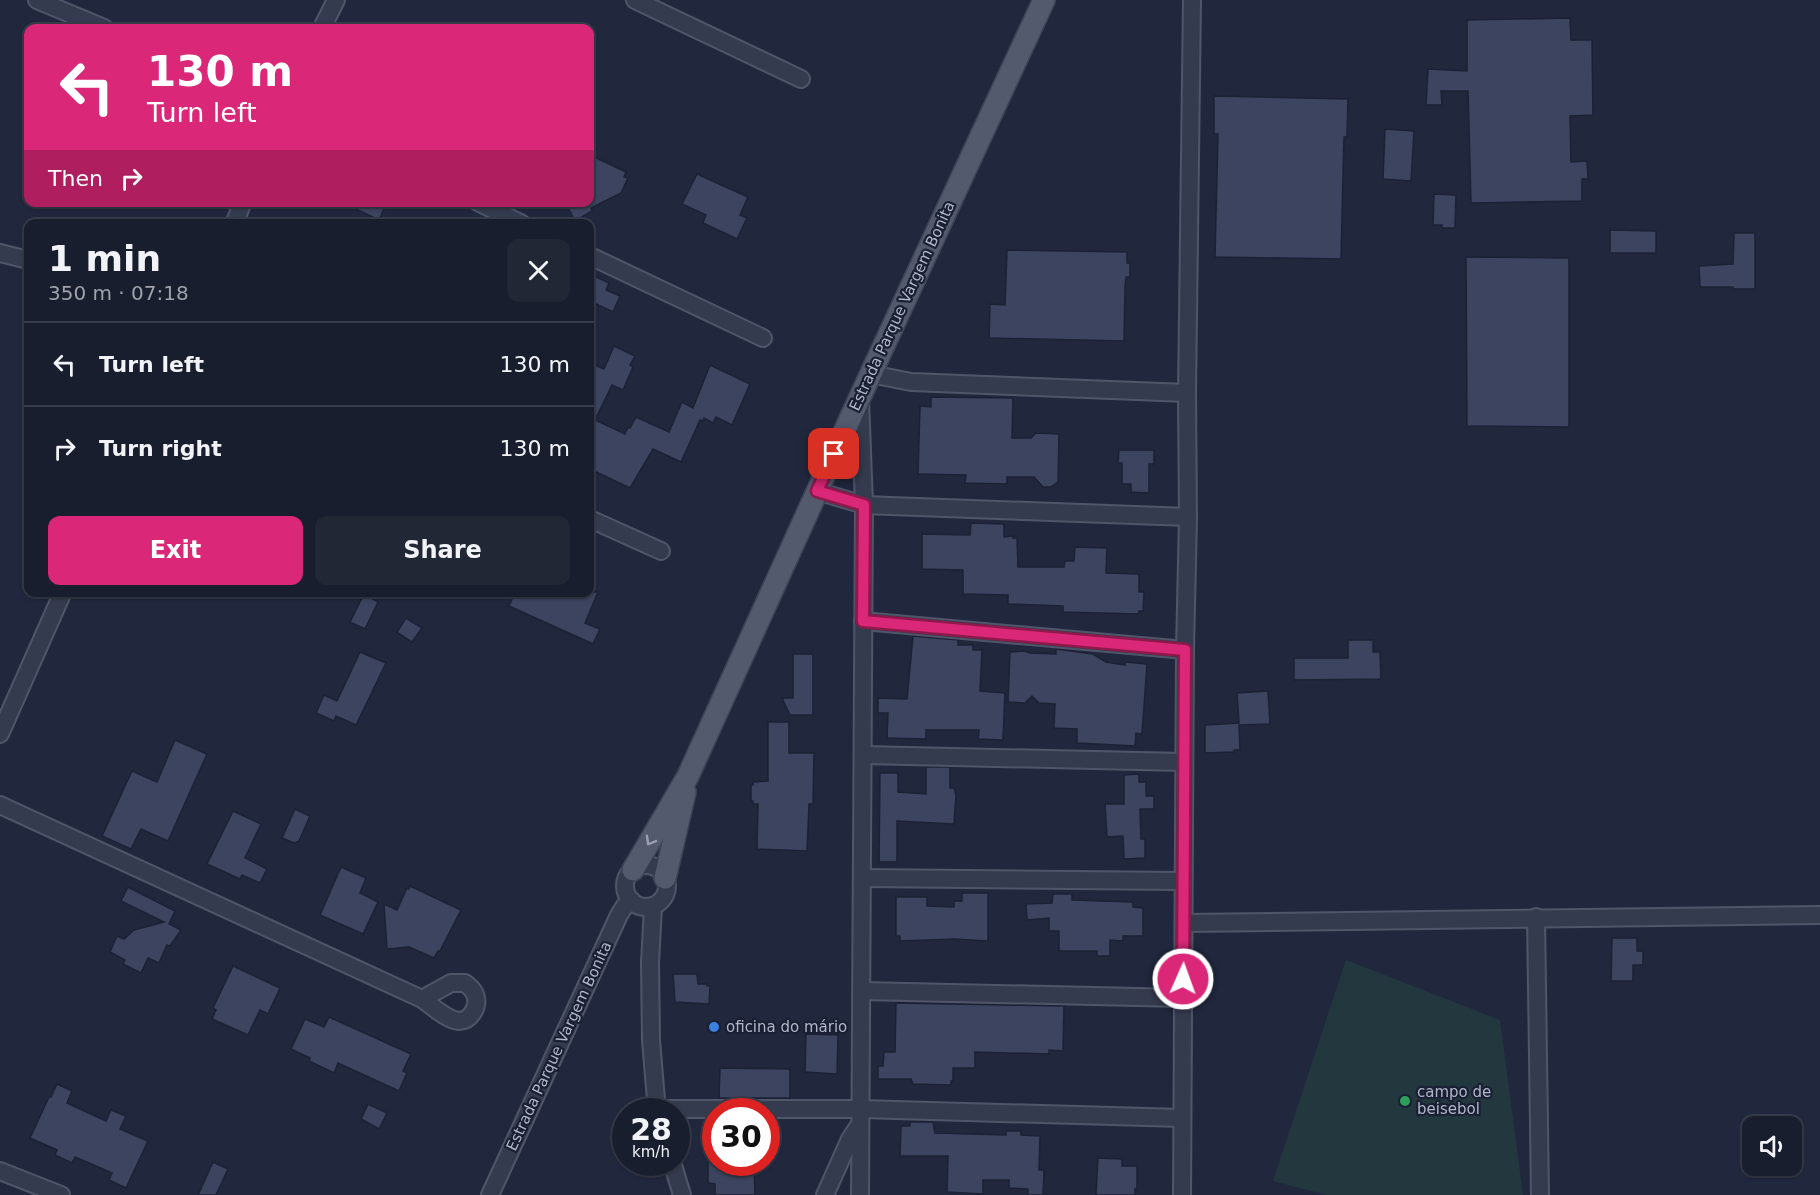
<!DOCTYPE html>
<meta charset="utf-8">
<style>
:root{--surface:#191e2e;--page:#222736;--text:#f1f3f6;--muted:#9fa2aa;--line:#373c4a;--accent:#db2777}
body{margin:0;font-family:"DejaVu Sans",sans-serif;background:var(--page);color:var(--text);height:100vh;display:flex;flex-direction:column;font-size:22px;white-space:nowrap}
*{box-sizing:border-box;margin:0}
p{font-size:20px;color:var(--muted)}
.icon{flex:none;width:33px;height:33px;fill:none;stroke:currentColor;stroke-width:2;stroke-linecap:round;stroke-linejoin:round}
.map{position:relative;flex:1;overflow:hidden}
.drawer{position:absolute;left:24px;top:219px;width:570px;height:378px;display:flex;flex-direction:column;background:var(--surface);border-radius:12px;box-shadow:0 2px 4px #0004,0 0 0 2px var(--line)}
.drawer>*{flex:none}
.banner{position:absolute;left:24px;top:24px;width:570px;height:183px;border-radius:12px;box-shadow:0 2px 4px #0004,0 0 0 2px var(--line);background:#db2777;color:#fff;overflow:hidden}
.buttons{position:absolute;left:1742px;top:1116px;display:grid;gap:12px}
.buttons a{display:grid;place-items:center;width:60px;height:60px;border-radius:12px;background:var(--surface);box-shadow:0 2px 4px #0004,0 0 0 2px var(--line);font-size:30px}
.speed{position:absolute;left:612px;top:1098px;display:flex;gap:12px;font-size:30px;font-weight:700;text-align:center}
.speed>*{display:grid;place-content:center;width:78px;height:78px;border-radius:50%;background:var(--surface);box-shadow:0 2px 4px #0004,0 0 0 2px var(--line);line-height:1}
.speed small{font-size:15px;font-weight:400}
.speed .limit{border:9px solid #d22;background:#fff;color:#111}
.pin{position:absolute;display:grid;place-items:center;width:51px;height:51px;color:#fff;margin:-26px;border-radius:12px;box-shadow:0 3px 9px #0006}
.me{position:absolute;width:66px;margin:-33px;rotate:2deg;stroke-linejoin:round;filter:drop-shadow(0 0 4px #0008)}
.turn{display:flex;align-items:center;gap:21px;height:126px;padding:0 24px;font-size:27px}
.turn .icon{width:78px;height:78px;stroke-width:2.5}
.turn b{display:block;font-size:42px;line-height:51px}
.then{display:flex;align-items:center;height:57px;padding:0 24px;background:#0003;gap:12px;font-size:22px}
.round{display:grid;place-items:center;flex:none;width:63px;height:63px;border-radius:12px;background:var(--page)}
.headline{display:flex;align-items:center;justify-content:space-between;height:102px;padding:0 24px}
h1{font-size:36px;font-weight:700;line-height:45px}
.action{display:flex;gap:12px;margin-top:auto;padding:12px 24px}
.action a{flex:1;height:69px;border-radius:12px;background:var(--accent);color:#fff;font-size:24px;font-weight:700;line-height:69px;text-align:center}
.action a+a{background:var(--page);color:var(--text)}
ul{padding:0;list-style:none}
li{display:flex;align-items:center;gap:18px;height:84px;padding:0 24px;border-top:2px solid var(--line)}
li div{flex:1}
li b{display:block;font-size:22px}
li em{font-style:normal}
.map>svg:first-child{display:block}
</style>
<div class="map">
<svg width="1820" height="1195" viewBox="0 0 1820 1195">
<rect width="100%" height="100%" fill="#21283e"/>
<path fill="#23373f" d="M1346,960L1500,1020L1523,1195H1327L1273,1181Z"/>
<g fill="#3c445f" stroke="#1c2235" stroke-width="1.5">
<path d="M1570,18L1571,40H1592L1593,115L1570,116L1571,162L1587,161L1588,179H1582V201L1471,203L1468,91H1441L1442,105H1426L1428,69L1467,71V20Z"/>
<path d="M1214,96L1348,99L1347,137H1344L1341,259L1215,257L1218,134H1214Z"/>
<path d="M1385,129L1414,131L1411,181L1383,179Z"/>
<path d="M590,155L626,172L624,177L628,178L621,193L591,208L592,211L575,221L565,202H588L590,206Z"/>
<path d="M697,174L748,197L740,215L747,218L737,239L703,223L706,215L682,204Z"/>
<path d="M1434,194L1456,195L1455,228H1442V225H1433Z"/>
<path d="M341,202H387L379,220Z"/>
<path d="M1610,230L1656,231V253H1610Z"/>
<path d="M1734,233H1755V289H1733V287H1700L1699,266L1733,264Z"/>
<path d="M1007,250L1127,252V263H1130V277H1126L1125,286L1124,341L989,338L990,304L1005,305Z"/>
<path d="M1466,257L1569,258V427L1467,426Z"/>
<path d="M590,274L609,283L606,290L620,296L613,312L590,301Z"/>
<path d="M614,346L635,356L630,365L633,367L623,390L612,385L595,420L625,434L628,427L630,428L636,417L669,432L682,402L693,408L710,365L750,384L732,425L716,417L713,423L704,418L703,421L700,420L681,462L653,449L630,488L590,469V363L604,369Z"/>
<path d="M931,397L1013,398L1012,438H1031L1036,433L1059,434L1058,482L1051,487H1043L1034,477H1007V484L965,483L966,475L918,474L920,406L931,407Z"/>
<path d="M1119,450H1154V464H1149V493L1131,492V484H1122V463H1118Z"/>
<path d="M971,523L1004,524V537L1013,536V538H1017L1018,567H1064L1065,561H1074L1075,547L1107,548L1106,573L1139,574V592H1144L1143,611H1139L1138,614L1063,612V606L1008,604V595L963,594V570L922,569V534L970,535Z"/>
<path d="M515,592H598L585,623L600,629L593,644L509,606Z"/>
<path d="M364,594L378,602L365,629L350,622Z"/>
<path d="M406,618L422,628L412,642L397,632Z"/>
<path d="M913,636L958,640V645H973V650H982L980,691L1005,693L1003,740L978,739L979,730H926V739L887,738L888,713H878V698L907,699Z"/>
<path d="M1348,640H1373V652H1380L1381,679L1294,680V658H1348Z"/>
<path d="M1056,649L1093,654L1106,662L1125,665V662L1147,664L1142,734L1136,733L1135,746L1077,743V729L1054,728L1055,704L1039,703L1032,696L1025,703L1008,702L1010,652L1024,651L1030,653L1056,654Z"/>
<path d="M360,652L386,663L356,725L336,716L334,721L316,713L324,695L337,701Z"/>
<path d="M793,654H813V715H790L782,698H793Z"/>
<path d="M1268,691L1270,724L1239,725L1240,750H1234V752L1205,753V725L1239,723L1237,693Z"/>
<path d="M768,722H789V753H814L813,804H809L807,851L757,849L758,804H753V801H751V785H753V782L768,781Z"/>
<path d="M175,740L207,754L168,841L141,829L131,849L102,836L132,771L157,782Z"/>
<path d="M926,767H950V788H954L956,795L954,824L897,821V862H879L880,773H898V792L926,794Z"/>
<path d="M1139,774V782H1146V796H1154V809H1140L1141,839H1145V858L1124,859L1123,836L1107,837L1105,804H1124V775Z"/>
<path d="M295,809L310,816L299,841L294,843L282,838Z"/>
<path d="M233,811L261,824L245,858L267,869L260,883L242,875L240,879L207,864Z"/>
<path d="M341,867L366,878L360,893L378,902L363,934L320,915Z"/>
<path d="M410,886L461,910L440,951H438L434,958L409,947L387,949L384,904L397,910L407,888L409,889Z"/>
<path d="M128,887L175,911L169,924L181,930L170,946L167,945L159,963L148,958L141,973L123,964L125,960L110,952L117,936L124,939L134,930L164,922L121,901Z"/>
<path d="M962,893H988V941L954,939L900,941V936H896V897H927V906L954,907V901H962Z"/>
<path d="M1053,894H1072V900L1133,902V907L1143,908V936H1123V941L1110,940V956H1097V951H1059V931H1049V918L1027,920L1026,904L1052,903Z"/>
<path d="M1612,938H1637V951H1643V965H1633V981H1611Z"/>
<path d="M233,966L280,988L268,1014L260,1010L248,1035L212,1019L216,1010L213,1008Z"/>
<path d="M673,974H697L698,984H707V986H710L709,1004L675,1002Z"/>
<path d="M896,1003L1064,1006L1063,1051L1049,1050V1054L975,1052V1068H953V1081H951V1085L913,1084L911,1079H878V1066H883L884,1052H895Z"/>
<path d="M329,1017L411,1054L403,1071L407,1073L399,1091L338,1063L334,1073L309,1061L310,1058L291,1049L305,1019L324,1027Z"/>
<path d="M806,1034L838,1035L837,1074L805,1072Z"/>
<path d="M720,1068L790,1069V1098H719Z"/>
<path d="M57,1084L72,1091L67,1103L106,1121L111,1110L126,1116L120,1129L148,1141L126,1188L109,1180L112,1173L75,1157L72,1163L55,1155L57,1150L30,1138L49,1097H51Z"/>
<path d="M368,1104L387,1113L379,1129L361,1119Z"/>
<path d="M910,1122H933L935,1133L1006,1135V1131H1021V1135L1040,1136L1039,1170H1044L1043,1195H1028V1189L1009,1188V1180H983V1194L947,1192L948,1156H900L901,1126H910Z"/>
<path d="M1098,1158L1122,1159V1166H1137V1190L1135,1189V1195H1096Z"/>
<path d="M213,1162L228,1169L216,1195H198Z"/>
<path d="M708,1162H754L755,1195H715V1184L708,1183Z"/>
</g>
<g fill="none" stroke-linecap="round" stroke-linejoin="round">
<g stroke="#505669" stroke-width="20">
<g id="minor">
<path d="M37,0L104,28"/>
<path d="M635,0L801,79"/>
<path d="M322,28L336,0"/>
<path d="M478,202L522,224"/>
<path d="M234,224L243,202"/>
<path d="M0,253L28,260"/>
<path d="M590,256L763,338"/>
<path d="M871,374L911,382L1187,393"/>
<path d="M817,491L864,505L1188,517"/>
<path d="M590,519L661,551"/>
<path d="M863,621L1185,650"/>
<path d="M0,734L63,592"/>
<path d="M863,755L1184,762"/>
<path d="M0,805L422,999L451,983H465C470,987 475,991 476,998C478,1008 470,1021 459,1021C447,1020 432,1006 422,999"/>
<circle cx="646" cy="886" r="21"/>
<path d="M862,878L1183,881"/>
<path d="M653,906L650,963L651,1040L657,1112"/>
<path d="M1536,917L1540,1195"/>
<path d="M1184,923L1820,915"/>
<path d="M862,991L1182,998"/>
<path d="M657,1109H861L1182,1118"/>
<path d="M672,1162L682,1195"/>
<path d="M0,1171L61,1195"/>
<path d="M490,1195L619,915L624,907L632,901"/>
<path d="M825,1195L850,1139L860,1124"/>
<path d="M860,1195L864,505L860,398"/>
<path d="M1182,1195L1185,650L1188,517L1187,393L1192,0"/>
</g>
</g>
<g stroke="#3e4457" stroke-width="24">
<g id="major">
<path d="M633,870L688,776L860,397L1044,0"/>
<path d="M665,878L685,792"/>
</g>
</g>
<use href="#minor" stroke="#353b4e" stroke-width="16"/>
<use href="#major" stroke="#535a6e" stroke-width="21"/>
</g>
<defs><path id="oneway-chevron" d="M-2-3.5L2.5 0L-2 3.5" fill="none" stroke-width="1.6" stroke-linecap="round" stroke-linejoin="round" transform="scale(1.5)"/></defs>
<use stroke="#9a9fb3" href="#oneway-chevron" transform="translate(650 841) rotate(120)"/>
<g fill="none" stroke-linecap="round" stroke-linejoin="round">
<g stroke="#8e194d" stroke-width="15">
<path id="route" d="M834,454L817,491L864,505L863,621L1185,650L1183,979"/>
</g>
<use href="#route" stroke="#db2777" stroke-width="10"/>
</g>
<circle fill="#3f7fe0" stroke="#1a2033" stroke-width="2" cx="714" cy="1027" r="6"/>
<circle fill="#2e9e5b" stroke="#1a2033" stroke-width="2" cx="1405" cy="1101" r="6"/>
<g text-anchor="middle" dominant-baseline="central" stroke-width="4.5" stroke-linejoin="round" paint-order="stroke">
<g font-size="15" fill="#b1b6ca" stroke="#1a2033">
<text transform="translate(902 306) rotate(-65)">Estrada Parque Vargem Bonita</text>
<text transform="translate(559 1046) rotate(-65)">Estrada Parque Vargem Bonita</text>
</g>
<g font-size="15" fill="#b1b6ca" stroke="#1a2033" text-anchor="start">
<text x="726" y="1027">oficina do mário</text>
<text x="1417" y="1092">campo de<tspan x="1417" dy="17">beisebol</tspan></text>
</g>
</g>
</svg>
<div class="buttons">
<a><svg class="icon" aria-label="sound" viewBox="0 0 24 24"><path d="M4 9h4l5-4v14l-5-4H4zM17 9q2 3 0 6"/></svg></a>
</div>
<div class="speed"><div>28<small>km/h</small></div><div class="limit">30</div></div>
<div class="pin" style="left:834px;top:454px;background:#d93025"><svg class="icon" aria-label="arrive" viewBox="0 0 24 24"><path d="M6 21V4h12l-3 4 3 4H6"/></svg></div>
<svg class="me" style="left:1183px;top:979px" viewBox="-20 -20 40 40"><circle r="17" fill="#db2777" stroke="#fff" stroke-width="3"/><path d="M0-11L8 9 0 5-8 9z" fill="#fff"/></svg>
<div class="banner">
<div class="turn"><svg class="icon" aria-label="left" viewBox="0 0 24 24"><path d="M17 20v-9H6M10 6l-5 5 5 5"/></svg><div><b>130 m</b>Turn left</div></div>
<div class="then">Then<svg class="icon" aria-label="right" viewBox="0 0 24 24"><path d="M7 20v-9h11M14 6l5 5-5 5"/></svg></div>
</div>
<section class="drawer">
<div class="headline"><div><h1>1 min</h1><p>350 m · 07:18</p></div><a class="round"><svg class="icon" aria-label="close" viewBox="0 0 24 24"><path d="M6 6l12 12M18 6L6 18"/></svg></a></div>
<ul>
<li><svg class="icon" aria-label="left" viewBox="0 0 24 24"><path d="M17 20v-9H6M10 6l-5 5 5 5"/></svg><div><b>Turn left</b></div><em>130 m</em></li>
<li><svg class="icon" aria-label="right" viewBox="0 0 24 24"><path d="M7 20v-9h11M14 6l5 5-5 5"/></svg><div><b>Turn right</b></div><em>130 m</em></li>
</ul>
<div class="action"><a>Exit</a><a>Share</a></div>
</section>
</div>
